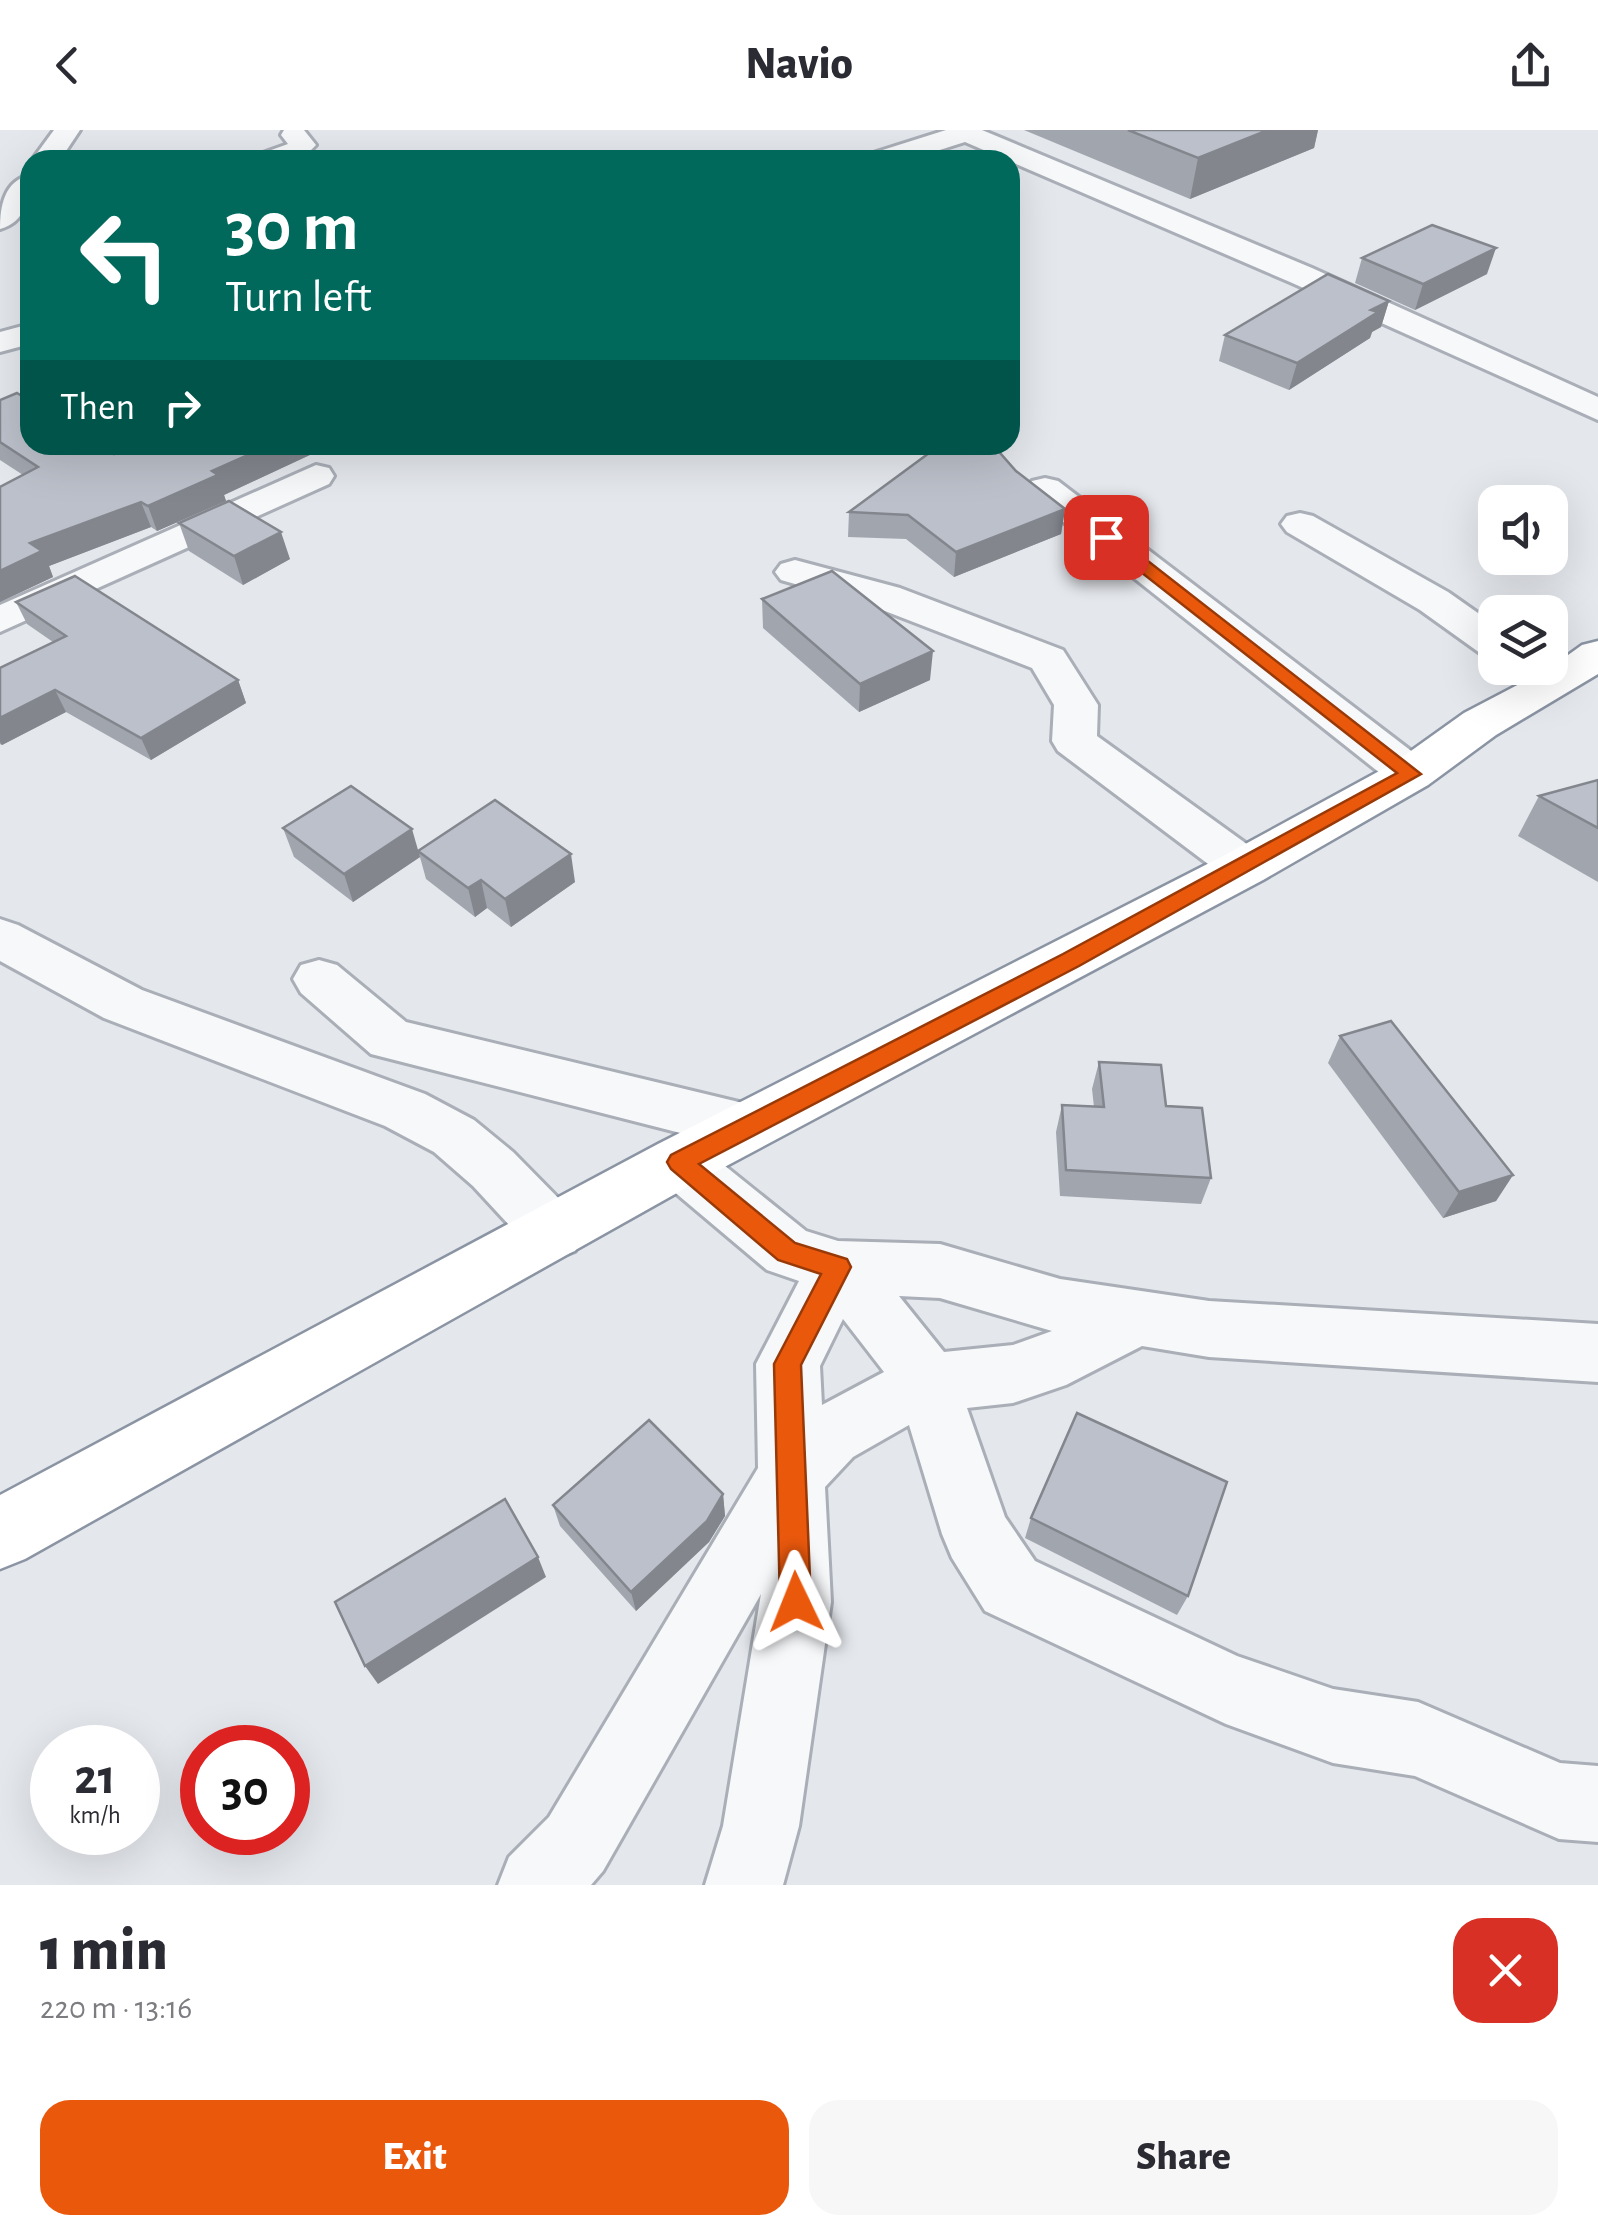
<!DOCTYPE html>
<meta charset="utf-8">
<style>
:root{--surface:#fff;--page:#f7f7f7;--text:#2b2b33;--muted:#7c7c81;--accent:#ea580c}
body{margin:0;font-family:"Alegreya Sans",sans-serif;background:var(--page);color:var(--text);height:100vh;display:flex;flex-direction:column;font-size:38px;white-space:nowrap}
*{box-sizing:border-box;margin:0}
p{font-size:32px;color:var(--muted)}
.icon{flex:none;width:55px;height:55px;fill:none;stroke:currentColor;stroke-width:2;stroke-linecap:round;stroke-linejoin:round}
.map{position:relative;height:1755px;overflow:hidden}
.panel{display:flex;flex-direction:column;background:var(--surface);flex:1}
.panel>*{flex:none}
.guide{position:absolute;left:20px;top:20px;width:1000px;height:305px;border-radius:30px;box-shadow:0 10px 40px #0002;background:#00695c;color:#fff;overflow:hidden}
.controls{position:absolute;left:1478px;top:355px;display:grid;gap:20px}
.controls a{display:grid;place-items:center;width:90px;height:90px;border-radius:20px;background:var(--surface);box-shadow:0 10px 40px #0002;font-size:50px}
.speed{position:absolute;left:30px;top:1595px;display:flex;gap:20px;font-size:50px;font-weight:700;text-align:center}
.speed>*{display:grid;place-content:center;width:130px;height:130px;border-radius:50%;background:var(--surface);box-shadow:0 10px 40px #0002;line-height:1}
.speed small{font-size:25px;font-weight:400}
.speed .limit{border:15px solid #d22;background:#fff;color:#111}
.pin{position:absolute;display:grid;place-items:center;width:85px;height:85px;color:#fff;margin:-42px;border-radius:20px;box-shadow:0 5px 15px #0006}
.me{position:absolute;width:110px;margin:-55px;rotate:358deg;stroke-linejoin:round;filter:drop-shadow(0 0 8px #0008)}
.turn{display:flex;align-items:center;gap:35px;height:210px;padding:0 40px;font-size:45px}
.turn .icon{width:130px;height:130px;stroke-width:2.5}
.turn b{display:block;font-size:70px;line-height:85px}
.then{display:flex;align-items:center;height:95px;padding:0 40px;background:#0003;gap:20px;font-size:38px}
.round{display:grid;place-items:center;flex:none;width:105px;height:105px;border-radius:30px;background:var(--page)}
.headline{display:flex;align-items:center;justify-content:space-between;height:170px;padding:0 40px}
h1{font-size:60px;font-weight:800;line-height:75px}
.primary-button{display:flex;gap:20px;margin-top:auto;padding:20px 40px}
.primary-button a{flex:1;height:115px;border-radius:30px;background:var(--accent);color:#fff;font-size:40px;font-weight:800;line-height:115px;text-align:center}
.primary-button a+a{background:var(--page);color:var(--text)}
header{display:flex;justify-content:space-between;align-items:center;height:130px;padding:0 40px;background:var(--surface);font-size:45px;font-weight:800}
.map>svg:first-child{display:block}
</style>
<header><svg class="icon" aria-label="back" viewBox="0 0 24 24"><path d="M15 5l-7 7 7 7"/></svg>Navio<svg class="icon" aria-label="share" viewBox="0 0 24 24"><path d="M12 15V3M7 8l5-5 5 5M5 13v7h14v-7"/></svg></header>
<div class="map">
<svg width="1598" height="1755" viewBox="0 0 1598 1755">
<rect width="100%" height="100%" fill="#e4e7ec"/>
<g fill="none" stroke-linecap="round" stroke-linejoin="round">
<g stroke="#a9aeb7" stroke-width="6">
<g id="minor">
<path d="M54,0H80L60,30H32Z"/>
<path d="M284,0H304L316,15L301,30H256L260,24L288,14L281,5Z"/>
<path d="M946,0H982L1312,138L1598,267V290L1290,152L965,12L908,30H866L870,24Z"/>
<path d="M30,45C30,67 26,92 0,99C0,76 4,51 30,45Z"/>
<path d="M30,194V214L0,222V202Z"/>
<path d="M316,335L329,338L334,346L329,354L0,502V475Z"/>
<path d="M1045,348L1058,351L1427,633L1434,644L1427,655L1411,659L1395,655L1032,367L1026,359L1032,351Z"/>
<path d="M1300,383L1313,386L1448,462L1495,495V527L1480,523L1420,480L1287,402L1281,394L1287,386Z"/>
<path d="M795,430L900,458L1063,520L1098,575L1097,606L1262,725L1269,737L1262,749L1245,754L1228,749L1058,621L1052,611L1054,575L1032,538L872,476L781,450L775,442L781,434Z"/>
<path d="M1550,534L1570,553L1564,562C1540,569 1520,559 1506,538H1550Z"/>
<path d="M0,789L18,795L142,860L425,964L474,990L513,1022L575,1085L584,1103L575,1121L554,1129L533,1121L473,1056L434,1022L385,996L104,888L0,831Z"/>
<path d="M319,830L337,835L406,892L747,974L767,981L775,997L767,1013L747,1020L371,924L301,863L293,849L301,835Z"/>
<path d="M679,1008L699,1015L806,1101L838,1111L940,1114L1060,1149L1209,1171L1598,1194V1252L1209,1227L1142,1216L1066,1255L1013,1273L967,1278L1005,1387L1035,1431L1237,1526L1333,1559L1418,1572L1560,1633L1598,1636V1712L1559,1709L1415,1646L1333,1633L1226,1594L985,1481L952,1428L942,1404L909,1295L853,1327L825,1357L831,1472L799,1696L783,1755H705L723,1696L761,1464L603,1741L591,1755H498L509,1727L549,1687L758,1338L756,1234L799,1151L767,1140L659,1049L650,1032L659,1015ZM899,1166L940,1168L1052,1201L1013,1215L944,1222ZM843,1189L884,1242L822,1275L820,1236Z"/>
</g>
</g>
<g stroke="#8b94a3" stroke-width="5">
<path id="trunk" d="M1598,511V544L1496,605L1428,655L1263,750L700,1050L25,1429L0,1439V1365L658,1014L1227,724L1394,633L1464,583L1550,538L1582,515Z"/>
</g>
<use href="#minor" fill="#f7f8fa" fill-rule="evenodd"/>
<use href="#trunk" fill="#fff" fill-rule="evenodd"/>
</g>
<g fill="#a1a5ae">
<path d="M1024,0H1318L1314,18L1190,69Z"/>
<path d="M1362,128L1487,144L1415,180L1355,153Z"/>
<path d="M1389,171L1381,197L1372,202L1370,208L1289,260L1219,231L1225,205Z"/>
<path d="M0,270L114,324L327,317L224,365L226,371L157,401L151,397L49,436L53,447L0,472V357L23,345L0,330Z"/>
<path d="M1016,341L1065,379L1061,404L954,447L906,409L848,407L849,382Z"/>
<path d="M179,393L290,429L243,455L189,421Z"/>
<path d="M762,469L930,550L859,582L763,498Z"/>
<path d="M16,472L238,550L246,573L151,630L66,582L2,615L0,614V538L53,512L27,494Z"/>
<path d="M1598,650V752L1518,706L1539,666Z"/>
<path d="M283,698L418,721L575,752L511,797L487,778L475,787L426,749L420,727L353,772L294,727Z"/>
<path d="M1340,906L1513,1045L1496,1071L1443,1088L1328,933Z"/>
<path d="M1099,932L1166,976L1211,1048L1201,1074L1060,1066L1056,1002L1062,975L1094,977L1092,959Z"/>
<path d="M723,1364L725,1386L709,1412L636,1481L560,1396L553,1375Z"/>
<path d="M1031,1388L1188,1466L1177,1485L1025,1408Z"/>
</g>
<g fill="#83868d">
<path d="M1268,0H1318L1314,18L1190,69L1198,28Z"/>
<path d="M1496,118L1487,144L1415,180L1423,154Z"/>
<path d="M1389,171L1381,197L1372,202L1370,208L1289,260L1297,233L1371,180Z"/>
<path d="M270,315H327V317L224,365L226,371L157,401L148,376L212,341Z"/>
<path d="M141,372L151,397L49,436L53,447L0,472V441L30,413Z"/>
<path d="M1065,379L1061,404L954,447L956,422Z"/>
<path d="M281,402L290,429L243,455L234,426Z"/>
<path d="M933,521L930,550L859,582L860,554Z"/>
<path d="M238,550L246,573L151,630L141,608Z"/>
<path d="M55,560L66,582L2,615L0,612V588Z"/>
<path d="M412,699L420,727L353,772L344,744Z"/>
<path d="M571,724L575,752L511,797L505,769Z"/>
<path d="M481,750L487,778L475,787L468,758Z"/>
<path d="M1513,1045L1496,1071L1443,1088L1459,1062Z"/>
<path d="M723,1364L725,1386L709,1412L636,1481L631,1462Z"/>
<path d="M538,1427L546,1447L378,1554L365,1536Z"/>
</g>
<g fill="#bbc0ca" stroke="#83868d" stroke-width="2.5">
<path d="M1128,0H1268L1198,28Z"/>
<path d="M1432,95L1496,118L1423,154L1362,128Z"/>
<path d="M1328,144L1389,171L1371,180L1378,182L1297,233L1225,205Z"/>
<path d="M17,263L30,271V315H100L114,324L135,315H270L212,341L218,345L148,376L141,372L30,413L42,421L0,441V357L38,337L0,312V270Z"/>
<path d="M940,315H993L1016,341L1065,379L956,422L908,385L849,382Z"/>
<path d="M229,371L281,402L234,426L179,393Z"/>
<path d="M832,441L933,521L860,554L762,469Z"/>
<path d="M75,446L238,550L141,608L55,560L0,588V538L66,506L16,472Z"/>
<path d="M1598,650V698L1539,666Z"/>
<path d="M351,656L412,699L344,744L283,698Z"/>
<path d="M495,670L571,724L505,769L481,750L468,758L418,721Z"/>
<path d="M1391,891L1513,1045L1459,1062L1340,906Z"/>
<path d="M1099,932L1161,935L1166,976L1202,978L1211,1048L1066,1040L1062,975L1104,977Z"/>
<path d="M1077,1283L1227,1352L1188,1466L1031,1388Z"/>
<path d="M649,1290L723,1364L707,1391L631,1462L553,1375Z"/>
<path d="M505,1369L538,1427L365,1536L335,1472Z"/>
</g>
<path fill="#ea580c" stroke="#983908" stroke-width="2.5" d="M1100,403H1112L1421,644L1079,836L699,1034L795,1113L847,1129L851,1137L801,1235L811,1472L806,1482L796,1487L785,1482L780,1472L774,1234L821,1144L778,1130L671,1039L667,1032L671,1025L1063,824L1397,643L1100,410Z"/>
</svg>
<div class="controls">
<a><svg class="icon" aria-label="sound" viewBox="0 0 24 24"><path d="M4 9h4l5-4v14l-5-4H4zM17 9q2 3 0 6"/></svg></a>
<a><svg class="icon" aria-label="layers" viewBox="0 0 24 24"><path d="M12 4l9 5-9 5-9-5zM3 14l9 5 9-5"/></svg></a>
</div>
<div class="speed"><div>21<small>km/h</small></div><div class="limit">30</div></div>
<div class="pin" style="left:1106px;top:407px;background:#d93025"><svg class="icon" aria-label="arrive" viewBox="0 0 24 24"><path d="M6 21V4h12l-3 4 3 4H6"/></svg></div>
<svg class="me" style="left:796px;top:1472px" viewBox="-20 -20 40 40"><path d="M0-17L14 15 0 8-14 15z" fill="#ea580c" stroke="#fff" stroke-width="4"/></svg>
<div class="guide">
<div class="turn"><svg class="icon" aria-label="left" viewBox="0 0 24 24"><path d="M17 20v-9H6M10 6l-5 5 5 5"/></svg><div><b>30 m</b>Turn left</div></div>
<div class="then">Then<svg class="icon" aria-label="right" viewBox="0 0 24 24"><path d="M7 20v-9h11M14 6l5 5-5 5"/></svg></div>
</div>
</div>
<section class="panel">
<div class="headline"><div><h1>1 min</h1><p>220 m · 13:16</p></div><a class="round" style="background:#d93025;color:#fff"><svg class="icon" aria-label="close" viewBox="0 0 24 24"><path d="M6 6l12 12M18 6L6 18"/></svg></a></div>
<div class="primary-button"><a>Exit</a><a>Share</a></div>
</section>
